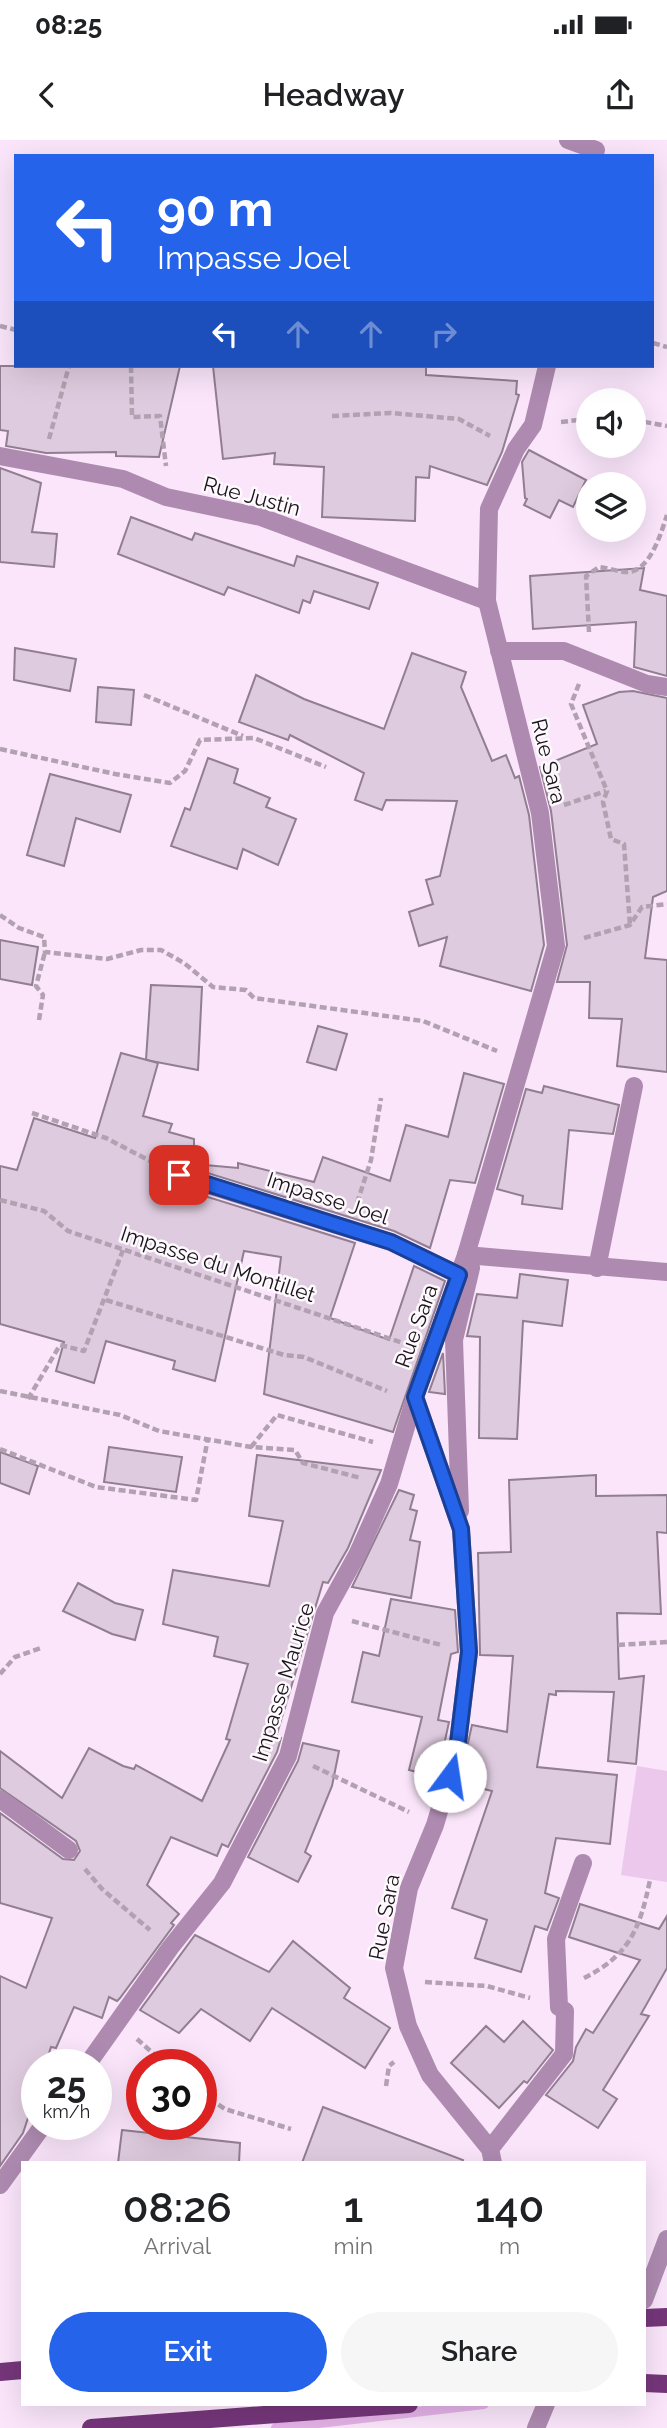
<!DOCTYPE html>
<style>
:root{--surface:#fff;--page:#f6f6f6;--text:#202124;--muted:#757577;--accent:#2563eb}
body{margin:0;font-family:Raleway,sans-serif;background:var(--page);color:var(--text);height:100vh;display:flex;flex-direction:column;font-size:26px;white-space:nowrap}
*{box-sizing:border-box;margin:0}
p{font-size:23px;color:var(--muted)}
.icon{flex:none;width:38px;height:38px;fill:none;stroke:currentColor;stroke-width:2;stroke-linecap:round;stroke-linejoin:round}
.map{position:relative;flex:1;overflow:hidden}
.sheet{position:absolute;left:21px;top:2021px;width:625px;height:245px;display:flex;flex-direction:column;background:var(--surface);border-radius:0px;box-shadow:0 7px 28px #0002}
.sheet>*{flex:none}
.guide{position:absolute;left:14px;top:14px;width:640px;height:214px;border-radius:0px;box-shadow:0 7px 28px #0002;background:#2563eb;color:#fff;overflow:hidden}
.buttons{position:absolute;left:576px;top:248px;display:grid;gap:14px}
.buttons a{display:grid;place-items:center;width:70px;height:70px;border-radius:50%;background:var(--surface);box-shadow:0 7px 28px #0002;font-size:35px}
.speed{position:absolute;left:21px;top:1909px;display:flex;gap:14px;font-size:35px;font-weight:700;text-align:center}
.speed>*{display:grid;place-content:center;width:91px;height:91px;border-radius:50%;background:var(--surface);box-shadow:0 7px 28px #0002;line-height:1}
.speed small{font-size:18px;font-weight:400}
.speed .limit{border:10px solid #d22;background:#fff;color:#111}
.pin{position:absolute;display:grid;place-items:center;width:60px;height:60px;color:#fff;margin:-30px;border-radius:14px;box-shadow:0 4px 10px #0006}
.me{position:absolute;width:77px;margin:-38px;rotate:14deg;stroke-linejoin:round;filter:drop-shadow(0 0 5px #0008)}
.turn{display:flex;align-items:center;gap:24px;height:147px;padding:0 28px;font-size:32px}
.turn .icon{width:91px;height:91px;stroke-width:2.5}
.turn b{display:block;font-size:49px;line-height:60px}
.lanes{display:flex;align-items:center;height:66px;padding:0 28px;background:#0003;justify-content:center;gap:35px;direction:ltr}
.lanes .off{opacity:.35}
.eta{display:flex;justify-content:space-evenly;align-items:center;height:119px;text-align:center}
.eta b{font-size:42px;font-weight:600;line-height:49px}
.primary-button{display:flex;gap:14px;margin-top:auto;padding:14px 28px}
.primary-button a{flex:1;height:80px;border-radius:42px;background:var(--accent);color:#fff;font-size:28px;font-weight:600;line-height:80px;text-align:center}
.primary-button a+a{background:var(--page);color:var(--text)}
.status{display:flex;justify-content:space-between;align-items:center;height:49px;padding:0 35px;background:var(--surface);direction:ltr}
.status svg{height:19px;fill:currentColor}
header{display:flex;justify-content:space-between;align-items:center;height:91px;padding:0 28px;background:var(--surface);font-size:32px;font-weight:600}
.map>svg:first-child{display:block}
</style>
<div class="status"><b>08:25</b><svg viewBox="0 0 49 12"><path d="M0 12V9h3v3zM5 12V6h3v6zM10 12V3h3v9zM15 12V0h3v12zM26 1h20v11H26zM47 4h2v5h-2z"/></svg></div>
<header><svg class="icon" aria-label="back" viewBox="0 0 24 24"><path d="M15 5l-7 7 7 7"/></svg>Headway<svg class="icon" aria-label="share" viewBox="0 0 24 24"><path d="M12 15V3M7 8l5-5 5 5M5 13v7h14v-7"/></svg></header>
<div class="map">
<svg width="667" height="2288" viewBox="0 0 667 2288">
<rect width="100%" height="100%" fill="#fae5fa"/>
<path fill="#ebc8ec" d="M637,1626L667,1631V1742L621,1735Z"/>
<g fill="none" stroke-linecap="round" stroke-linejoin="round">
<path stroke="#e3b1e6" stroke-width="10" d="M276,2288L484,2264"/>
</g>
<g fill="#dfcbdf" stroke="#917e91" stroke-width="2">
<path d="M0,226H180L159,317L116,316V312L46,313L6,306L8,291L0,290Z"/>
<path d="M213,226H426V235L517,241L516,254L519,255L502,312L487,345L430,326L429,338L416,337L415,381L322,377L324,327L274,324L275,313L223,319Z"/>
<path d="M529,310L586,340L573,367L559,360L550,378L524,365L527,359L525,358L522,322Z"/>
<path d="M0,328L41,343L32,392L57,394L54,427L0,422Z"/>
<path d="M131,377L192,400L195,393L294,426L297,416L378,443L369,469L314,451L310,463L303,460L299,473L228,447L224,455L118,414Z"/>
<path d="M644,428L640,450L667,456V536L634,527L636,482L533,489L530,436Z"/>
<path d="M15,508L76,519L70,551L14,540Z"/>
<path d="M412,513L466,532L461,547L492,621L506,615L515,638L519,636L529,675L544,805L531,851L440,826L447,797L419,806L409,772L433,764L426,740L440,736L457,661L386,660L382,670L355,660L364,633L290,595L288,600L239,582L256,535L304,559L384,589Z"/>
<path d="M98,547L134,550L131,585L96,582Z"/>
<path d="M633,551L667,558V751L653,757L645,818L667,820V932L617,926L622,879L589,878L590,842H557L567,805L551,671L540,627L597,604L583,565L619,552Z"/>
<path d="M208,618L238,629L234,643L270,658L266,667L296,679L278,725L243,709L237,729L171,706L185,668L190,670Z"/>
<path d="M50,634L131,655L120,692L76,678L64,726L27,715Z"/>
<path d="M0,800L38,807L32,845L0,839Z"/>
<path d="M151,845L202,847L198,930L146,920Z"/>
<path d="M318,886L347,894L336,930L307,922Z"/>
<path d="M121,913L158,923L143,976L172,984L169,992L194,999V1024L238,1028V1023L314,1042L323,1017L390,1041L406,985L448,997L464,933L504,944L475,1043L450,1040L430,1108L394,1091L182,1025H176L168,1032V1039L176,1047L355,1103L330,1178L389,1200L414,1126L445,1141L393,1292L264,1254L281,1117L244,1111L215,1241L173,1229L175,1221L106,1201L94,1243L56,1231L64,1202L0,1184V1026L17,1030L34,978L95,998Z"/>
<path d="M544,946L619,965L613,994L569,990L562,1069L522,1064L523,1056L497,1049L526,949L542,953Z"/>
<path d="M520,1134L568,1140L562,1186L523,1181L517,1299L479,1298L480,1197L467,1196L477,1154L517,1158Z"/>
<path d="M443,1213L445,1254L429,1252Z"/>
<path d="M109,1307L182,1317L176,1352L104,1342Z"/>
<path d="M0,1312L38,1326L29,1354L0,1343Z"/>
<path d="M257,1315L381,1330L348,1408L328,1443L323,1442L276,1597L281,1598L277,1612L228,1707L222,1704L217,1716L171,1697L147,1745L179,1774L171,1783L174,1785L120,1858L117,1861L109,1857L102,1878L74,1867L56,1908L51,1907L45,1925H37V1951L23,1993L0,2026V1836L26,1848L52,1778L0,1763V1673L63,1719L74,1720L80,1711L76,1701L0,1648V1611L62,1658L89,1608L123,1626L134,1629L136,1625L202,1661L230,1600L226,1599L248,1524L214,1516L218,1497L163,1484L173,1430L269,1446L283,1381L249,1376Z"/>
<path d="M596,1335V1356L667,1355V1393L657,1392L661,1474L617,1473L619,1539L644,1536L636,1624L608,1621L614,1552L556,1551V1555L549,1554L537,1627L617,1635L610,1704L556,1698L545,1753L559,1758L547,1790L535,1786L521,1832L475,1818L487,1780L452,1768L492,1651L459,1643L472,1585L507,1592L513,1516L480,1515L478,1413L511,1412L509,1340Z"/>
<path d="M399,1350L414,1355L410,1369L417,1371L410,1400L420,1402L411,1458L352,1447Z"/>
<path d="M78,1443L115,1463L143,1470L135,1500L112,1494L63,1471Z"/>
<path d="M391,1459L455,1470L458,1512L451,1514L438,1580L449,1582L437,1637L409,1630L422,1577L352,1562L363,1512L379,1516Z"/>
<path d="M303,1603L339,1611L332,1646L305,1712L311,1716L298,1742L248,1717L298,1621Z"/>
<path d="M580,1764L659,1789L667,1776V1828L641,1874L649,1876L603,1950L617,1959L598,1988L546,1955L573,1921L576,1907L586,1889L593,1893L640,1820L569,1797Z"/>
<path d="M195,1795L269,1832L293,1801L350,1848L344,1858L390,1888L365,1928L272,1868L250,1901L201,1869L179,1893L140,1870Z"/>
<path d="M523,1881L553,1910L527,1943L524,1941L499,1968L451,1923L486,1886L504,1902Z"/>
<path d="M323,1967L463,2020L462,2023H302Z"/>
<path d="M122,1990L240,2003L239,2023H118Z"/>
</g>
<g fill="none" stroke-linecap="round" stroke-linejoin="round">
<g stroke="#b1a1b1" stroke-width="4.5" stroke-dasharray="7 3.5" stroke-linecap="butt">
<path d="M0,186L16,190"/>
<path d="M653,203L667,207"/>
<path d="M131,226L132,277L160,276L166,326"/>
<path d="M332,276L391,273L459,279L490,296"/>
<path d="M634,280L667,286"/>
<path d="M561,282L588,279"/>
<path d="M49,299L69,226"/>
<path d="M589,492L586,436L599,427C608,428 619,432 627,432C650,432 661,393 667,375"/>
<path d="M579,544L571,564L607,651L603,662L611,699L624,704L630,785"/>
<path d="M144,555L243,596"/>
<path d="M0,609L115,634L170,643L185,631L200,600L254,598L326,627"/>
<path d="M564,665L606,651"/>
<path d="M0,775L19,788L44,797L45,812L107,819L141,810H161L184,823L213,847L246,850L254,858L423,881L497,911"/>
<path d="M584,798L630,785L642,767L667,764"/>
<path d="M39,880L43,855L36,846L45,812"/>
<path d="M32,973L106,998L156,1024"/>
<path d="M0,1060L44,1071L68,1091L406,1204"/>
<path d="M357,1063L371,1020L381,958"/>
<path d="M106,1160L284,1215L304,1217L387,1251"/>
<path d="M0,1251L120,1275L159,1291L251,1307L295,1310L303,1323L361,1338"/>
<path d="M28,1259L60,1205L84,1211L123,1110"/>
<path d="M251,1307L277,1275L373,1302"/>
<path d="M0,1309L96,1347L196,1360L208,1298"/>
<path d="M352,1481L441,1505"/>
<path d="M618,1505L667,1502"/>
<path d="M0,1534L15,1517L41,1508"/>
<path d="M313,1626L409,1672"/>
<path d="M85,1729L102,1749L150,1790"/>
<path d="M584,1838C630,1815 640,1788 650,1740"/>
<path d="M425,1842L487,1846L530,1858"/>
<path d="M137,1899L166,1925"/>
<path d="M386,1946L389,1926L394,1922"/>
<path d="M201,1953L225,1969L291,1989"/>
</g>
<g stroke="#ae8ab0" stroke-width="18">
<path d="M568,0L596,10"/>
<path d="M0,316L123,339L166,357L261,377L487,461"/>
<path d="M499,511H564L647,544L667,547"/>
<path d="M179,1036L391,1102L459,1135"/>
<path d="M466,1115L667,1132"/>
<path d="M597,1128L634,946"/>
<path d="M460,1371L454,1200L471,1128"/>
<path d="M0,1659L69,1710"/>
<path d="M87,1925L170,1808L222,1743L288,1616L325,1473L358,1413L389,1344L415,1257"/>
<path d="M490,2009L564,1914L565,1871L559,1867L556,1799L583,1723"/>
<path d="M493,2023L490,2009L430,1935L408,1886L394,1828L409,1748L435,1685L457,1611L469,1512L461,1389L415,1257L466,1115L556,806L540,673L487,461L489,369L516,309L533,285L547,226"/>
<path d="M0,2045L44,1984"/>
<path d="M644,2160L667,2099"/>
<path d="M536,2288L546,2264"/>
</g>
<g stroke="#75367a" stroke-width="18">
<path d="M644,2178L667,2177"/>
<path d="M0,2232L23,2230"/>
<path d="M644,2243L667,2244"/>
<path d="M91,2288L409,2264"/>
</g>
</g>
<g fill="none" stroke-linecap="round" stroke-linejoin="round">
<g stroke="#184099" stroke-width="18">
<path id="route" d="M179,1035L391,1102L459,1135L415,1257L461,1389L469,1512L457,1611L450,1636"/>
</g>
<use href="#route" stroke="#2563eb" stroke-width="12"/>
</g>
<g text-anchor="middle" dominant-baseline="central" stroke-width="5" stroke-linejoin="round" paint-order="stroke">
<g font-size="21" fill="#19131a" stroke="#fdf9fd">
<text transform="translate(252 356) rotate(15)">Rue Justin</text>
<text transform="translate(549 621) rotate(76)">Rue Sara</text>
<text transform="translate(328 1058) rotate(18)">Impasse Joel</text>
<text transform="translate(218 1124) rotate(18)">Impasse du Montillet</text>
<text transform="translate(416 1186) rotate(-70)">Rue Sara</text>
<text transform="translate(283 1542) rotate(-73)">Impasse Maurice</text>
<text transform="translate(384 1777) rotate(-79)">Rue Sara</text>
</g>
</g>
</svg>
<div class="buttons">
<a><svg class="icon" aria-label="sound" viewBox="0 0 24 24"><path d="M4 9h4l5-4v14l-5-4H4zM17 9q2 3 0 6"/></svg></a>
<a><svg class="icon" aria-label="layers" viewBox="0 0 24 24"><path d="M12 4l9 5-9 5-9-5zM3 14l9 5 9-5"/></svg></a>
</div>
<div class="speed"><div>25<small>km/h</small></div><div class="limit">30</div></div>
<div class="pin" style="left:179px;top:1035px;background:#d93025"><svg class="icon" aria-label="arrive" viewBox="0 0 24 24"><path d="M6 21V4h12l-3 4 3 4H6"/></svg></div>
<svg class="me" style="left:450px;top:1636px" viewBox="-20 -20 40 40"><circle r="19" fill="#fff"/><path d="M0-13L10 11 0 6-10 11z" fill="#2563eb"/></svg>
<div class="guide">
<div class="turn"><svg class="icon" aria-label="left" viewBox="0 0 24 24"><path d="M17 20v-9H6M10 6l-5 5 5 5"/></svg><div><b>90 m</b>Impasse Joel</div></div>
<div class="lanes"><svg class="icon" aria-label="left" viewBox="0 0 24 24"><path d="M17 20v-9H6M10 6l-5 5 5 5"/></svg><svg class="icon off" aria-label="ahead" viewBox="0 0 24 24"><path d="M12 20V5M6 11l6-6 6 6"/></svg><svg class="icon off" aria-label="ahead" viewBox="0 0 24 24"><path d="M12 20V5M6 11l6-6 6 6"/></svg><svg class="icon off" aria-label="right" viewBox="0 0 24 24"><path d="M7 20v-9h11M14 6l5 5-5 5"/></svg></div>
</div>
<section class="sheet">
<div class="eta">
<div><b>08:26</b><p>Arrival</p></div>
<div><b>1</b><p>min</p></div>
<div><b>140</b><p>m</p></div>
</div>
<div class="primary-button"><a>Exit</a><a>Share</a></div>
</section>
</div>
